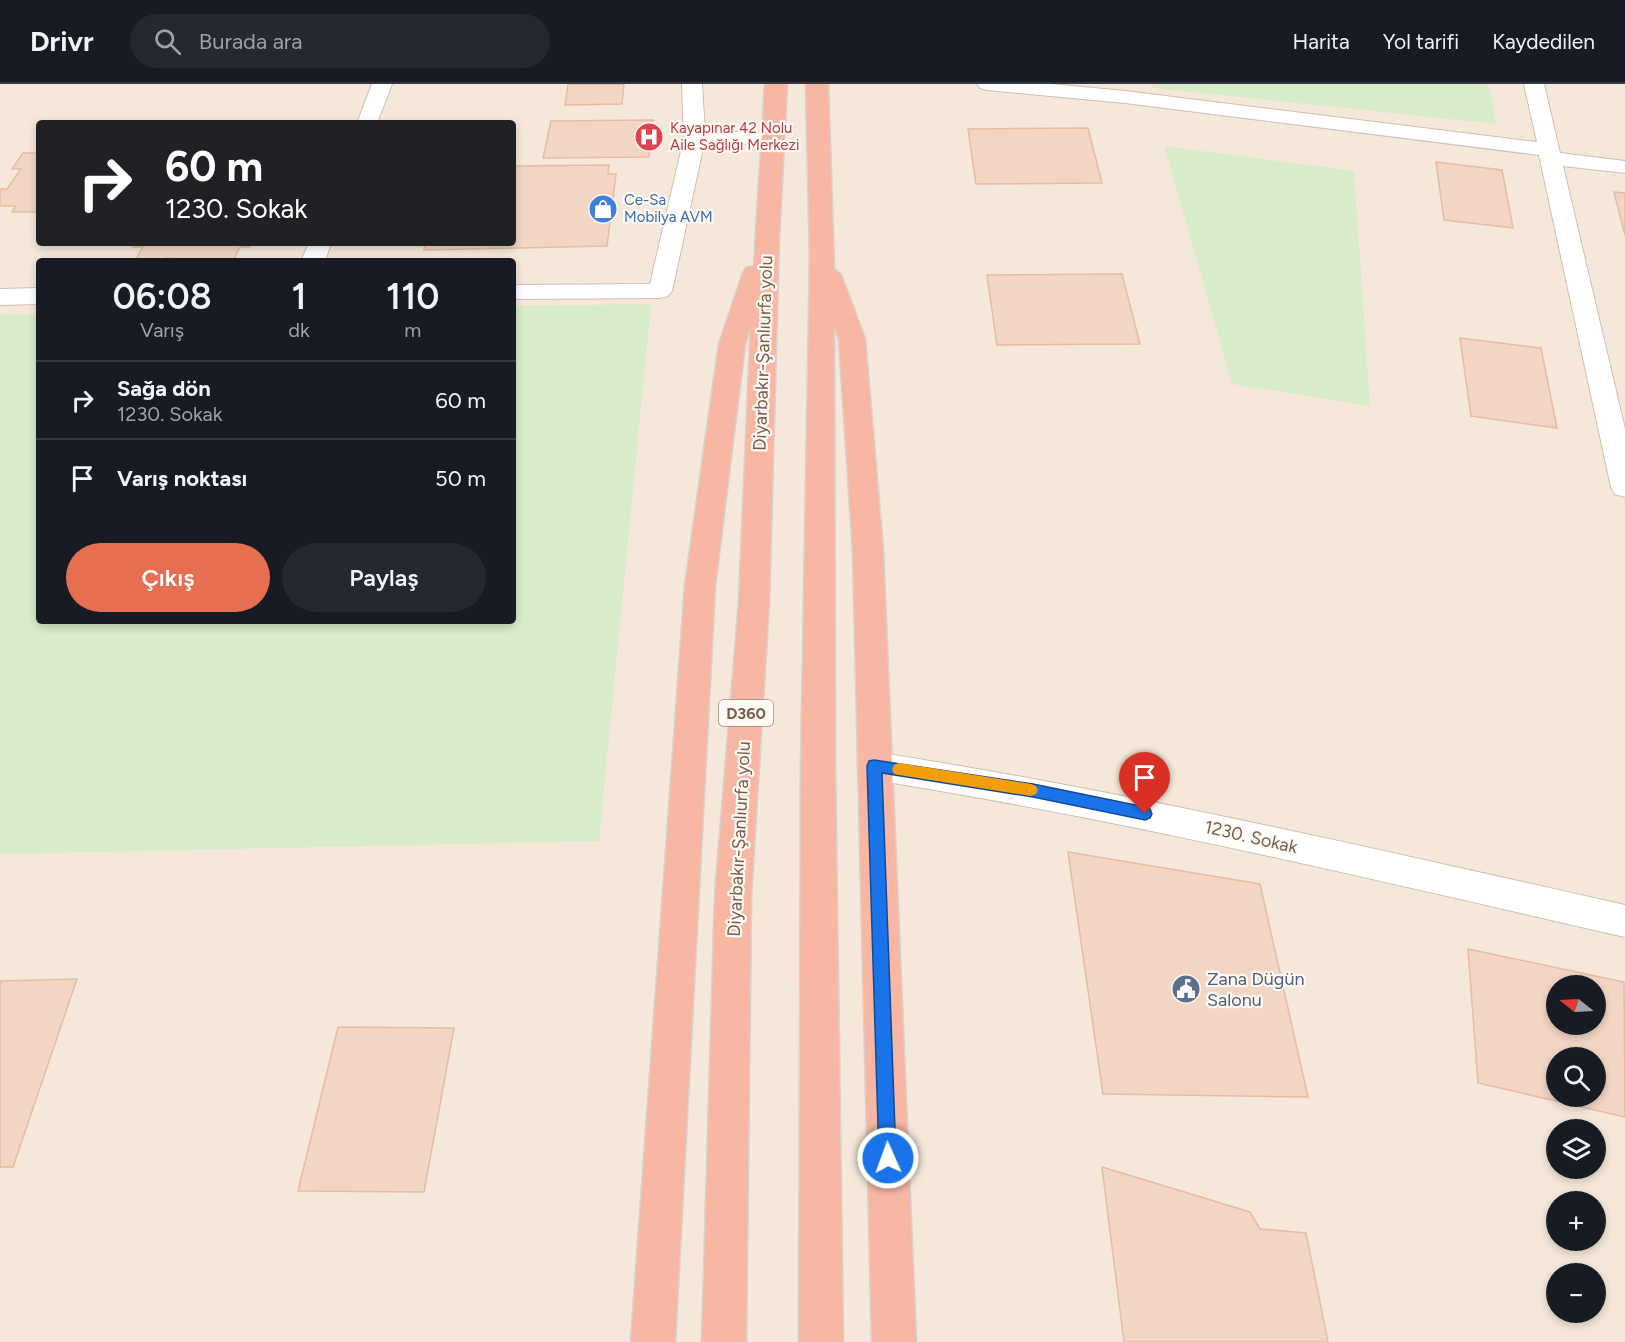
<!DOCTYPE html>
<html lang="tr">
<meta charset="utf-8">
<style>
:root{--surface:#171b24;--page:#242831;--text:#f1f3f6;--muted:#9ea1a6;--line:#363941;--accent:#e76f51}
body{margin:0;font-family:Figtree,sans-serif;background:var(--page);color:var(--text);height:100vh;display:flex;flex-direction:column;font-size:22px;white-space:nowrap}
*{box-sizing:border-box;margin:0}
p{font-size:20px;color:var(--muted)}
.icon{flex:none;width:33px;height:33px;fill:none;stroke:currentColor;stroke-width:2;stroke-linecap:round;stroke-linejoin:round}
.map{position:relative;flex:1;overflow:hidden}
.panel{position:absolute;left:36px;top:174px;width:480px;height:366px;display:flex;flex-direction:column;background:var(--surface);border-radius:6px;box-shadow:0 3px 9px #0003}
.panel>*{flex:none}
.top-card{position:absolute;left:36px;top:36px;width:480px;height:126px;border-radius:6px;box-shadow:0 3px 9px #0003;background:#202124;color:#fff;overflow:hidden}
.needle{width:39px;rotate:288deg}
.fabs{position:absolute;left:1546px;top:891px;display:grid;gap:12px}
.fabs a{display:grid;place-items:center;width:60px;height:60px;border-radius:50%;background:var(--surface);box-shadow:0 3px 9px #0003;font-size:30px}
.pin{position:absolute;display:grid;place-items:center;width:51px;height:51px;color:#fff;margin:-62px -26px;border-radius:50% 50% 50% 0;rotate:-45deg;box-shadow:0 0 6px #0007}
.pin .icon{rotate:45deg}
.me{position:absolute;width:66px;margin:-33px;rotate:358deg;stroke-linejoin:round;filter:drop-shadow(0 0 4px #0008)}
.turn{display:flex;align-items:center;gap:21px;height:126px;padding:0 30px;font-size:27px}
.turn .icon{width:78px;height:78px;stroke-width:2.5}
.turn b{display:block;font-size:42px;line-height:51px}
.eta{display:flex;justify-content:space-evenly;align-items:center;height:102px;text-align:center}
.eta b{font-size:36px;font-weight:600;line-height:42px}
.action{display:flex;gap:12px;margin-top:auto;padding:12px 30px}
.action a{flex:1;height:69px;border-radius:36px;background:var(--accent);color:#fff;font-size:24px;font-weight:600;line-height:69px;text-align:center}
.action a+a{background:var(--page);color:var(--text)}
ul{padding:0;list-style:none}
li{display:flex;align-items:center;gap:18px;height:78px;padding:0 30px;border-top:2px solid var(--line)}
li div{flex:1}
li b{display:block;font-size:22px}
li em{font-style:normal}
header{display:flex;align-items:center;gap:36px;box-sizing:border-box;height:84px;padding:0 30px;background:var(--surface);border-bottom:2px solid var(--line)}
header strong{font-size:28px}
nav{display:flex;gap:33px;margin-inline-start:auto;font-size:21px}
.search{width:420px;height:54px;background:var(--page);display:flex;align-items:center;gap:15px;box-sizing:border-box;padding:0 21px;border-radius:33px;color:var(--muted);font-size:22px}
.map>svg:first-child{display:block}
</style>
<header>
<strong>Drivr</strong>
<div class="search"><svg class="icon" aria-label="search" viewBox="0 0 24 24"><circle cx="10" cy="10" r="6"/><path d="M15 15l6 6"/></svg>Burada ara</div>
<nav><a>Harita</a><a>Yol tarifi</a><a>Kaydedilen</a></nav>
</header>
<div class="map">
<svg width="1625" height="1258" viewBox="0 0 1625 1258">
<rect width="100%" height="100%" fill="#fdf6ec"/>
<path fill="#f5e8da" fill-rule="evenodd" d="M0,0H1625V1258H0ZM39,39H513V159H39ZM39,177H513V537H39ZM1557,902H1596V940H1557ZM1557,974H1596V1012H1557ZM1557,1046H1596V1084H1557ZM1557,1118H1596V1156H1557ZM1557,1190H1596V1228H1557Z"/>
<g fill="#d8ecc9">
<path d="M1153,0H1488L1497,40L1153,4Z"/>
<path d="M1164,62L1354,87L1370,322L1232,300Z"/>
<path d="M651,220L599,757L0,770V230H39V537H513V222Z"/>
</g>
<g fill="#f3d5c3" stroke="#e6bba3" stroke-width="1.5" fill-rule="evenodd">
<path d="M568,0H624L622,20L565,21Z"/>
<path d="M653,36L649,73L543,74L551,37Z"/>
<path d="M1088,44L1102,99L976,100L968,45Z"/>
<path d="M23,69H39V128H12L16,122H0V105H7L21,85H12Z"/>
<path d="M1436,78L1502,86L1513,144L1444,136Z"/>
<path d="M609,81L608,90H616L607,162L424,166L425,159H513V82Z"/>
<path d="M1614,108L1625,109V151Z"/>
<path d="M136,159H252L250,163H240L233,177L166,174L164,177H135L143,163H133Z"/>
<path d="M1122,190L1140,260L997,261L987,191Z"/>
<path d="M1460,254L1541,264L1557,344L1471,332Z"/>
<path d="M1068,768L1260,800L1308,1013L1103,1010Z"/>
<path d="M1468,865L1624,898L1625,1033L1478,999ZM1557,902H1596V940H1557ZM1557,974H1596V1012H1557Z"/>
<path d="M77,895L13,1083H0V897Z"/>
<path d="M338,943L454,944L424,1108L298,1107Z"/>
<path d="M1102,1083L1250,1128L1260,1145L1306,1149L1328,1258H1124Z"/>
</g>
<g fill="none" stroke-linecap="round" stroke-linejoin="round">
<g stroke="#d1beb0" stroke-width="2">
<g id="street">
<path d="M372,0H392L377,39H357Z"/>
<path d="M682,0H702L705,48H773L780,50L784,54L780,58L773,60H704L672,207L668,212L660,214L513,215V201L650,200L684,54Z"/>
<path d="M977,0H1051L1125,7L1537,58L1524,0H1544L1560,69L1625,77V89L1563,82L1625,345V413L1615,410L1611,403L1539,71L1125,19L987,6L980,4Z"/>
<path d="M309,159H331L325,177H301Z"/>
<path d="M39,204V220L0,221V205Z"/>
<path d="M874,668C1127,707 1375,765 1625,821V853C1376,796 1127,736 874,696L863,692L858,682L863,672Z"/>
</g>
</g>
<g stroke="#dad1cd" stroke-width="3">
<g id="highway">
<path d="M765,0H787L779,153L769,518L751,812L746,1258H702L715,812L739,518L751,241L745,260L715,502L675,1258H631L685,502L719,260L743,189L746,184L754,182Z"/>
<path d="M806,0H828L834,185L841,191L865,255L883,467L916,1258H872L853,467L839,255L834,241L835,685L843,1258H799L801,685L810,173Z"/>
</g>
</g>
<use href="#street" fill="#fff" fill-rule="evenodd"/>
<use href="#highway" fill="#f7b7a3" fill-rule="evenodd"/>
</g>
<path fill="#1a73e8" stroke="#114b97" stroke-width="1.5" d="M874,676L1033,700L1145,723L1150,725L1152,730L1150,734L1145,736L1033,713L882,689L896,1074L894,1080L888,1082L882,1080L879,1074L867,682L869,677Z"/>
<path fill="#f59e0b" d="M899,679L1031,700L1036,702L1038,706L1036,710L1031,712L899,691L894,690L892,685L894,681Z"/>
<defs>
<g id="hospital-disc" transform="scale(1.5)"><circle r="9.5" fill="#e0444e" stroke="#fffaf3"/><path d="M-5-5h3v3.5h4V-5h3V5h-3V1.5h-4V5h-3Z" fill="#fff"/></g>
<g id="shop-disc" transform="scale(1.5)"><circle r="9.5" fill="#3f7fe0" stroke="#fffaf3"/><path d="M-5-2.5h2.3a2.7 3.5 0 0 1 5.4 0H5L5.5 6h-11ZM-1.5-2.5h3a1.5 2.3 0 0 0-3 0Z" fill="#fff"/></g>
<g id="civic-disc" transform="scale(1.5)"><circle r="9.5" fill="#5c6f8a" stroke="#fffaf3"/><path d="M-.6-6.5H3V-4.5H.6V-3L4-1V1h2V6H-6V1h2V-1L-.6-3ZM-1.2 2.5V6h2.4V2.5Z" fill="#fff"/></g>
</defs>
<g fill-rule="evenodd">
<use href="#hospital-disc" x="649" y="53"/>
<use href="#shop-disc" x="603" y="125"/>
<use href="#civic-disc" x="1186" y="905"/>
</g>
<g text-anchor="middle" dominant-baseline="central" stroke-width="4.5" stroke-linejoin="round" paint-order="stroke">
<g font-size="15" fill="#be3a42" stroke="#fffaf3" text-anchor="start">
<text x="670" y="44">Kayapınar 42 Nolu<tspan x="670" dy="17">Aile Sağlığı Merkezi</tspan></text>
</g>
<g font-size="15" fill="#366cbe" stroke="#fffaf3" text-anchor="start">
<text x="624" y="116">Ce-Sa<tspan x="624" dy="17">Mobilya AVM</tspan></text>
</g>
<rect fill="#fffaf3" stroke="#a28b7f" stroke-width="1.5" x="719" y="616" width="54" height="26" rx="4.5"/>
<g font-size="16" font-weight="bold" fill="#7a5c4d">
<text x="746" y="629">D360</text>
</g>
<g font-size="18" fill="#7a5c4d" stroke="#fffaf3">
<text transform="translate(763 269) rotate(-88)">Diyarbakır-Şanlıurfa yolu</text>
<text transform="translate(1251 753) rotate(13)">1230. Sokak</text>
<text transform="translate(739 755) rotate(-87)">Diyarbakır-Şanlıurfa yolu</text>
</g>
<g font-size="18" fill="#4e5e75" stroke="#fffaf3" text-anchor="start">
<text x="1207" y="895">Zana Dügün<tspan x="1207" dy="21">Salonu</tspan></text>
</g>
</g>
</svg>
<div class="fabs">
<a><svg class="needle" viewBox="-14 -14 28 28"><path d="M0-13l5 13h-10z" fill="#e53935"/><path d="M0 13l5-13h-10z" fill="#9ea1a6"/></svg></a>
<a><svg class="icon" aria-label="search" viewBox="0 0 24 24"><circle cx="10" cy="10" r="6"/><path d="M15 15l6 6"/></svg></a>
<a><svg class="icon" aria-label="layers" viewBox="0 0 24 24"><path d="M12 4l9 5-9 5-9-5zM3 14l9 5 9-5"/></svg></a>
<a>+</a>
<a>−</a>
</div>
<div class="pin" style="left:1145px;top:730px;background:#d93025"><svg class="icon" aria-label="arrive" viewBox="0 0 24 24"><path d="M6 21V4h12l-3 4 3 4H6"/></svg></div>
<svg class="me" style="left:888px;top:1074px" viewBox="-20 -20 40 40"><circle r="17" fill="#1a73e8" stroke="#fff" stroke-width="3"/><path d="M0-11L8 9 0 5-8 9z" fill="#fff"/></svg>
<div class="top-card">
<div class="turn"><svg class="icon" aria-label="right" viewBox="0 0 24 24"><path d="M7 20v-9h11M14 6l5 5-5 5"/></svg><div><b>60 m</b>1230. Sokak</div></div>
</div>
<section class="panel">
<div class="eta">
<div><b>06:08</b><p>Varış</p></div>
<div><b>1</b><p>dk</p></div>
<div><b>110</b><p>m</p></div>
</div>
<ul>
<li><svg class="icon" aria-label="right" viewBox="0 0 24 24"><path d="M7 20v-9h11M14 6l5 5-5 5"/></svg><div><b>Sağa dön</b><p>1230. Sokak</p></div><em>60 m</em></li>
<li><svg class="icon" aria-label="arrive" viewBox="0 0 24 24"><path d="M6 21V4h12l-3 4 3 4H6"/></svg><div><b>Varış noktası</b></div><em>50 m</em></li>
</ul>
<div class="action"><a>Çıkış</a><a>Paylaş</a></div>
</section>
</div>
